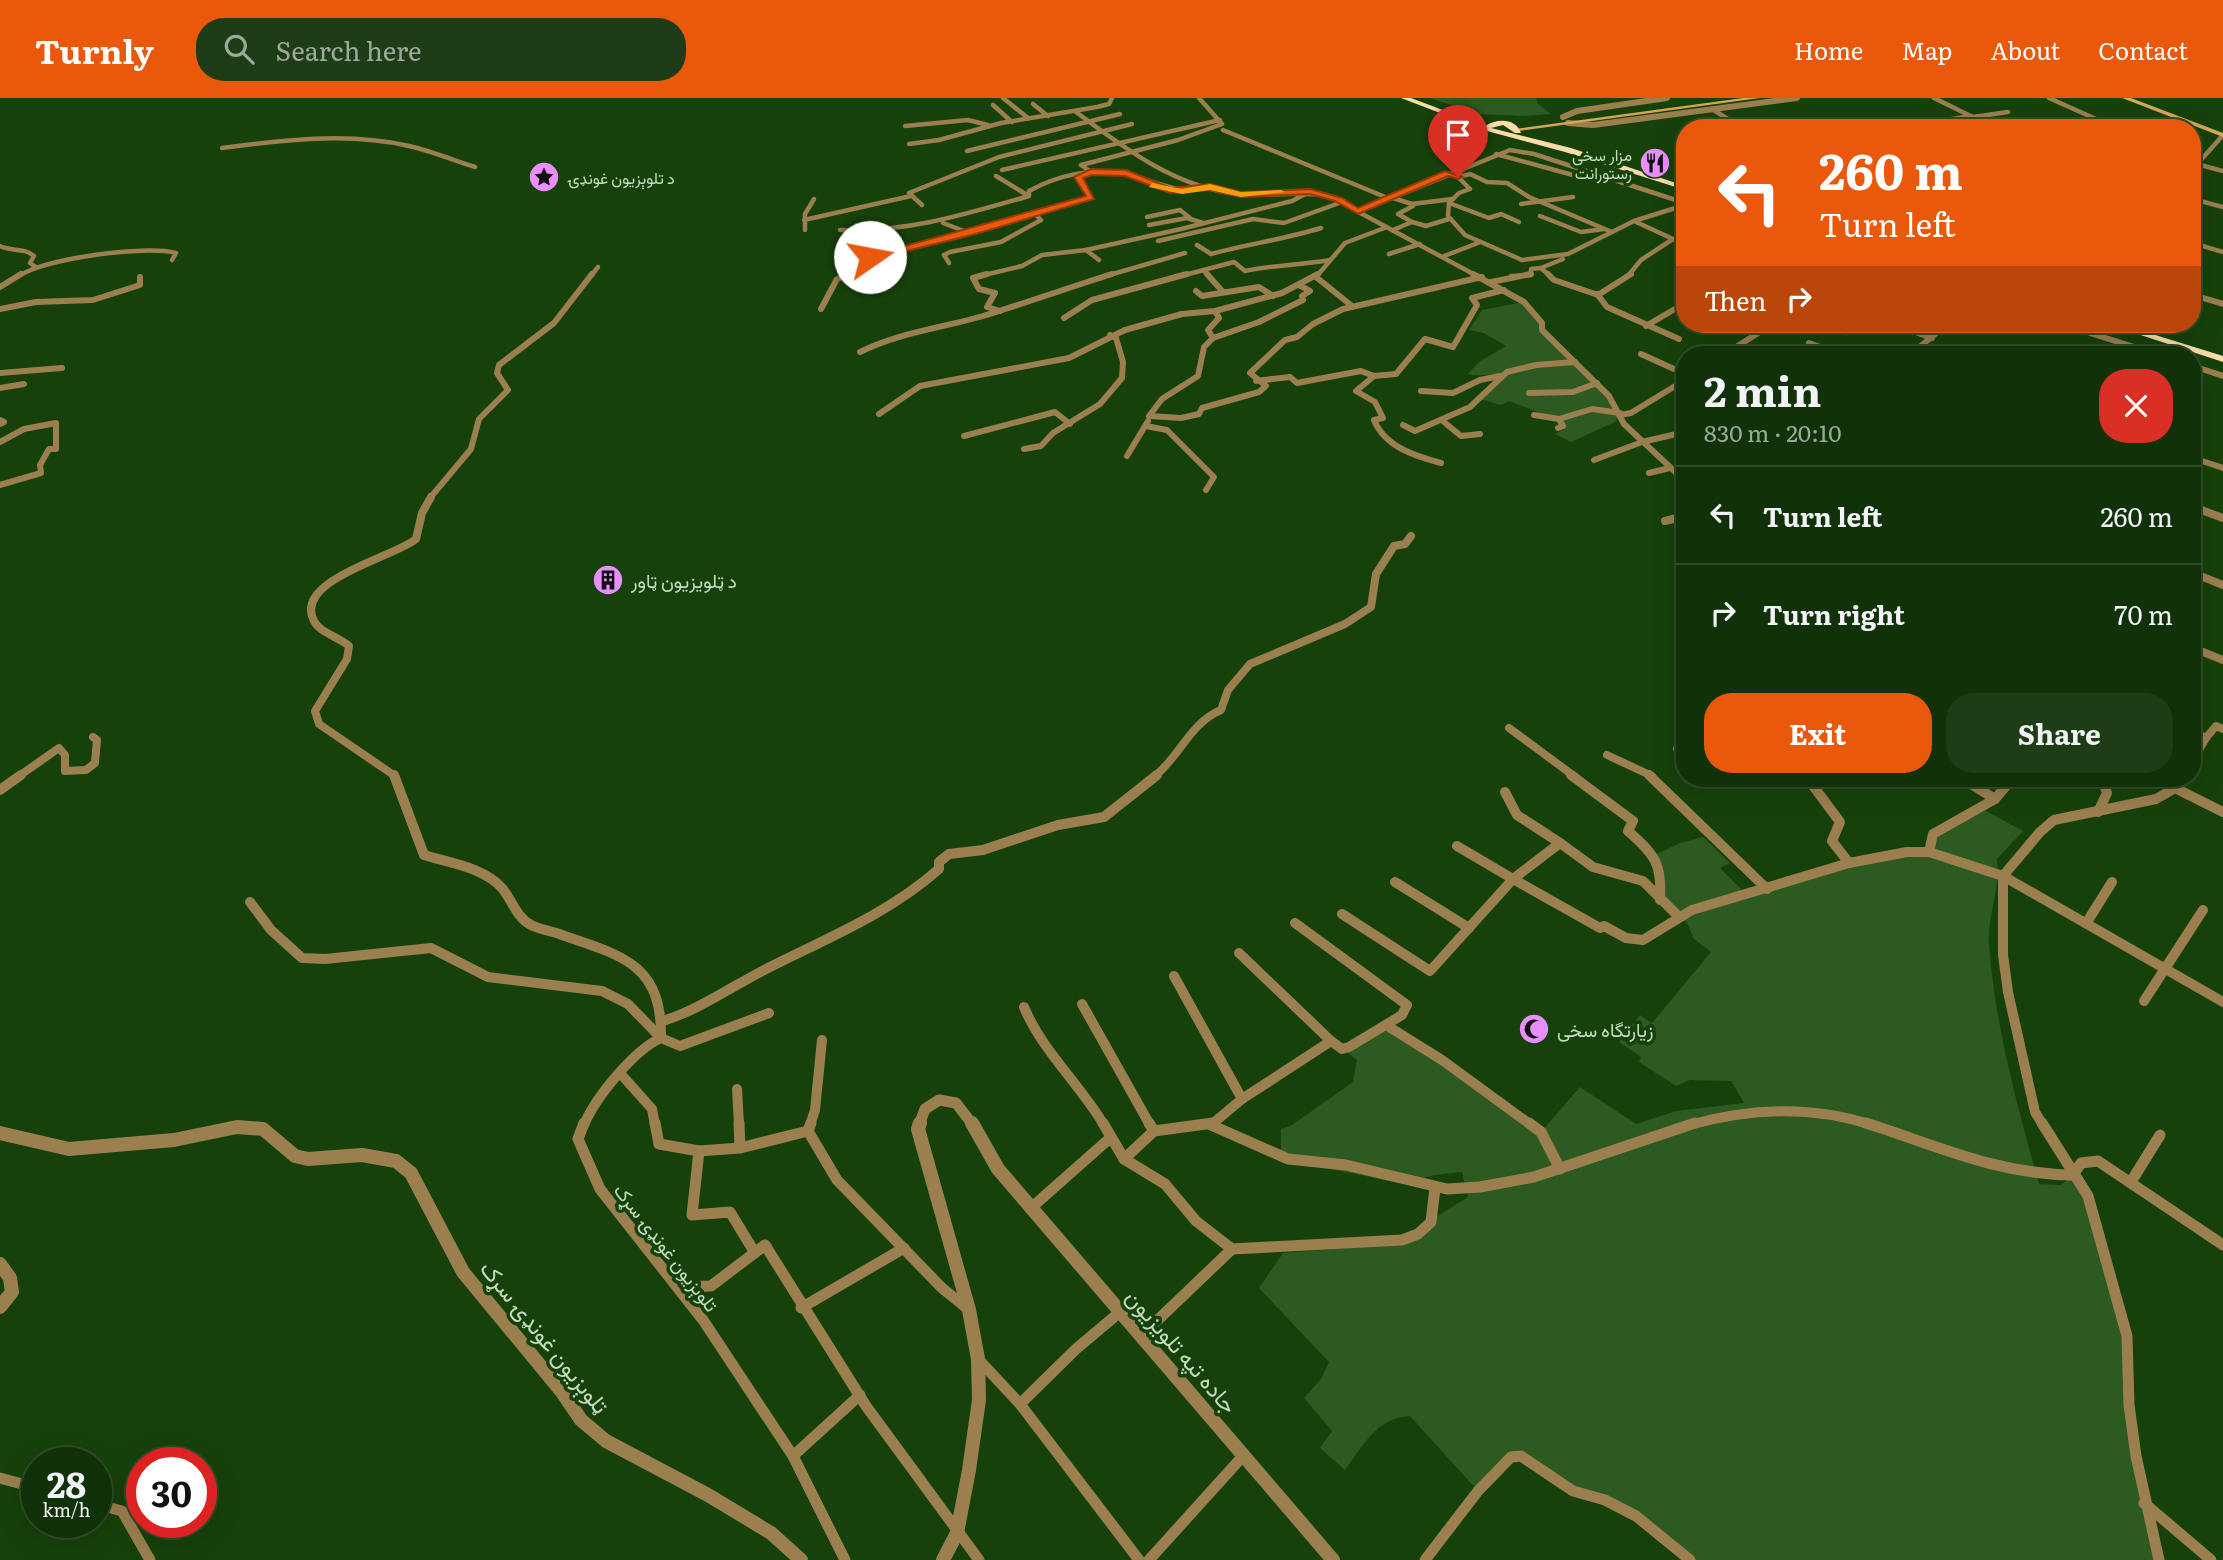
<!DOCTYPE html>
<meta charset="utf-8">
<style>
:root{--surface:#113108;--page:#1e3d16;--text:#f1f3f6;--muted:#9ca99c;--line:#304c29;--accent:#ea580c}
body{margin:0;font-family:Literata,Vazirmatn,serif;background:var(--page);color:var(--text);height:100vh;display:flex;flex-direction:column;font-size:26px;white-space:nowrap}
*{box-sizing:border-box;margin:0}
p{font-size:23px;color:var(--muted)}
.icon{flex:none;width:38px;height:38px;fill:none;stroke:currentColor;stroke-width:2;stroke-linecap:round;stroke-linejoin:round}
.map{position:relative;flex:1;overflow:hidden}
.sheet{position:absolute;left:1676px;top:248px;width:525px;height:441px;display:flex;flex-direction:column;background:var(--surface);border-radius:28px;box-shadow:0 7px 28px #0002,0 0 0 2px var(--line)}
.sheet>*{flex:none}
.top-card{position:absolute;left:1676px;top:21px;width:525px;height:214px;border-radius:28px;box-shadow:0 7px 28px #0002,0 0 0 2px var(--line);background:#ea580c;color:#fff;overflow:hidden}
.speed{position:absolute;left:21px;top:1349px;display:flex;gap:14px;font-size:35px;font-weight:700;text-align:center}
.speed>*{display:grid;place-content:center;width:91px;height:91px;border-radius:50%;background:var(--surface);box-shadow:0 7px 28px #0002,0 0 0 2px var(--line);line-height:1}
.speed small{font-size:18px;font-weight:400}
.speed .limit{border:10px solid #d22;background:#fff;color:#111}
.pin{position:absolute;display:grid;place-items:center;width:60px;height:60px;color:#fff;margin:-72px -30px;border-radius:50% 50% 50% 0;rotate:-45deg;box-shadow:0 0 7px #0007}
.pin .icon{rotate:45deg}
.me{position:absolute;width:77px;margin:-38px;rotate:78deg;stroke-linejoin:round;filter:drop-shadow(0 0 5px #0008)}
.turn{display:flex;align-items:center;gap:24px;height:147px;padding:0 28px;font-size:32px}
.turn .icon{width:91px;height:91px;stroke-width:2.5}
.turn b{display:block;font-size:49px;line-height:60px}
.then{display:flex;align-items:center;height:66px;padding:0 28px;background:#0003;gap:14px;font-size:26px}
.round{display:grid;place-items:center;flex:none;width:74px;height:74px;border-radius:28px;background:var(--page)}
.overview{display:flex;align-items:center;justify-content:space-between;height:119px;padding:0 28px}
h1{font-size:42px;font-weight:700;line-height:52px}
.button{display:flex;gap:14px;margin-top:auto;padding:14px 28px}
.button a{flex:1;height:80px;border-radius:28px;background:var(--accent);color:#fff;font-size:28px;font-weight:700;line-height:80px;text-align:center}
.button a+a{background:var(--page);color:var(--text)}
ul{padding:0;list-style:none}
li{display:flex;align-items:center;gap:21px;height:98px;padding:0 28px;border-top:2px solid var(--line)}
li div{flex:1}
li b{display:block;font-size:26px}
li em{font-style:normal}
header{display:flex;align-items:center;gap:42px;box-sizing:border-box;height:98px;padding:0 35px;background:var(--accent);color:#fff}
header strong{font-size:33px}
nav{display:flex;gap:38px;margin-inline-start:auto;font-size:24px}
.search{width:490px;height:63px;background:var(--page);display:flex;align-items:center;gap:18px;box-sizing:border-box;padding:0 24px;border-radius:28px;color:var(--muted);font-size:26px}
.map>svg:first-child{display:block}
</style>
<header>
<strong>Turnly</strong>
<div class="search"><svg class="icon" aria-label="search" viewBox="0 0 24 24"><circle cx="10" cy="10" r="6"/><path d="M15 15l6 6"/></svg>Search here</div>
<nav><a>Home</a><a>Map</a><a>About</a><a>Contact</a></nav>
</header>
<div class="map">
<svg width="2223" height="1462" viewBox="0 0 2223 1462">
<rect width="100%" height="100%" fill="#17410a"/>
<g fill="#2c5a20">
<path d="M1430,0H1536L1538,6L1551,16L1523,18L1479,16Z"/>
<path d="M1524,204L1535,215L1540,229L1583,270L1620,317L1615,324L1571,344L1555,336L1564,331L1551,319L1509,303L1501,307L1480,301L1505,279C1493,273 1481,280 1468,276L1479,264L1506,248L1484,235L1469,232L1482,212Z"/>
<path d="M1977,708L2023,733L1997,761C2001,790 1987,818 1989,846C1995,928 2017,1007 2039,1086L2061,1087L2073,1077L2088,1098L2127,1238L2129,1307L2159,1462H1690L1636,1418L1573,1393L1521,1358L1478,1393L1410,1318C1376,1320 1364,1347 1345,1372L1320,1350L1332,1333L1304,1300L1321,1281L1329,1264L1259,1190L1283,1155L1392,1147L1468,1099L1462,1074L1434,1077L1404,1086L1281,1061V1031L1292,1027L1353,984L1357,962L1342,951L1386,927L1541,1034L1580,989L1636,1026L1676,1013L1744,1005L1731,983L1690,982L1676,988L1639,964L1641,959L1619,944L1640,917L1652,925L1711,854L1694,841L1687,825L1658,800L1655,757L1680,745L1703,739L1730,765L1720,770L1746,796L1902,753L1935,758V741Z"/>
</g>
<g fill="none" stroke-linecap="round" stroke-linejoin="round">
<g stroke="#9b7f4f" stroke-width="4.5">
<path d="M1003,0L1028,20"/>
<path d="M1934,0L1995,30"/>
<path d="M2049,0L2116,30"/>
<path d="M1033,6L1048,18"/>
<path d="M993,7L1012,24"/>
<path d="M1712,11L1742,30"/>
<path d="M1076,14C1124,50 1176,90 1238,96C1268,99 1298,92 1329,98L1477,178"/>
<path d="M1973,19L2008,14"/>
<path d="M905,28L968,22L988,27"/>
<path d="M1896,30L1971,18"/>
<path d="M2025,30L2034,28"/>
<path d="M1223,32L1390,101"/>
<path d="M909,46L939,42L1001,25L1097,9L1109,6L1112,0"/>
<path d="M222,50C284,42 347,34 409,48C431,53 453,62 475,69"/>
<path d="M967,53L1120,16"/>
<path d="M1496,56L1591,82L1598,76"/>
<path d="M2197,66L2223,73"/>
<path d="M2193,71L2223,37"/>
<path d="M1002,72L1220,22"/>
<path d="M1091,74L1081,67L1178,42L1222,26L1199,0"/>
<path d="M1448,75L1458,79L1470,91L1459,95L1449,105L1448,118L1465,137L1522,162L1568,156L1634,123L1685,107"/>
<path d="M996,78L1027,97"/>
<path d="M1458,79L1470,76L1487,84L1507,85L1529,99L1612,134"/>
<path d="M1393,100L1412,106L1453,101"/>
<path d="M2193,101L2223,109"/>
<path d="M1449,105L1489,120L1501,116L1519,124"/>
<path d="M1521,106L1573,99"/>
<path d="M922,107L909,95L999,59L1132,26"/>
<path d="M1358,114L1510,52L1534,56L1685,105"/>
<path d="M1540,118L1581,134L1604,131"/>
<path d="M1147,119L1180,112L1190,120"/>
<path d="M804,122L911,98"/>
<path d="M1412,124L1398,116L1413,108"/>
<path d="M943,125L969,135"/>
<path d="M1149,127L1187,120L1203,125"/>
<path d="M805,132V116L814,101"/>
<path d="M840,132C906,135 966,116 1029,98V93C1056,78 1095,68 1126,76C1153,82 1172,95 1201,91"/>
<path d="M1393,132L1412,124L1426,128L1449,121"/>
<path d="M1673,141L1685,148"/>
<path d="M1158,143L1253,121L1284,125L1342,104"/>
<path d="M2193,145L2223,154"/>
<path d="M1197,147L1211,156C1248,146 1285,141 1321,130"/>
<path d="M0,148C12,154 23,149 34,158L30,165L36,169"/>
<path d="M1086,152L1099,162"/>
<path d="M1389,156L1420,146"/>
<path d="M1444,158L1478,145"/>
<path d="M949,165L944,157L950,154L1001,144L1041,122L1036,117L1041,114L1091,100L1078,79"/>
<path d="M1204,173L1209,178"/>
<path d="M19,178C47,160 144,147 176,155L172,162"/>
<path d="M591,178L598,169"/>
<path d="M851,178L855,172L852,164L1041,114"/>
<path d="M980,178L1022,168L1042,157L1086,152L1181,131L1292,103L1309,94"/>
<path d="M1106,178L1185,155"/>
<path d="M1181,178L1234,164L1245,173C1274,167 1301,167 1330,162"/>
<path d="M1317,178L1345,145L1387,129"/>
<path d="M1511,178L1531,177V171L1541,170"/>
<path d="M1550,178L1541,170L1563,161"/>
<path d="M1628,178L1641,162L1673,141L1634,123"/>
</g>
<g stroke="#9b7f4f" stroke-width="6">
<path d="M987,176L973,180L979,191L995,195L987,209L1000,213"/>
<path d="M1207,176L1223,194"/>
<path d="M1473,176L1524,204L1542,225V232L1609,298L1624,326L1685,383"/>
<path d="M1548,176L1554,182L1598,197L1631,176"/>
<path d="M1316,179L1352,208"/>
<path d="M1491,184L1531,176"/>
<path d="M0,189L21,176"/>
<path d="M1196,193L1202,198L1259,189L1273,198"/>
<path d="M1597,196L1607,209L1679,241"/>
<path d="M2193,197L2223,206"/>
<path d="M0,211L36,204L93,202L140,187V179"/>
<path d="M821,211L837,181L852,176"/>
<path d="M1215,213L1219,220L1208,232L1213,240L1204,249L1198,278L1162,301L1149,318L1181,320L1199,316L1202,310L1259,294L1266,288L1250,275L1285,242L1297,239L1313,226L1343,211L1482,179"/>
<path d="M1064,220L1092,202L1187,176"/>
<path d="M1893,226L1932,240"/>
<path d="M2062,226L2159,257"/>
<path d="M1646,228L1685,205"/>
<path d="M1847,234L1856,226"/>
<path d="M1213,240L1259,224L1303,202L1302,198L1310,193L1299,187"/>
<path d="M1809,245L1843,257"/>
<path d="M860,254C904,232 953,229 999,213C1037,201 1074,188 1112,176"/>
<path d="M1641,256L1685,276"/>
<path d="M1724,257L1772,226"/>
<path d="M1910,257L1947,226"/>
<path d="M2193,268L2223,278"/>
<path d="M0,275L62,270"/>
<path d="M1256,283L1290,279L1297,285L1361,273L1374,278"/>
<path d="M0,290L24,286"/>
<path d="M1421,293L1453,295L1480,282L1500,278"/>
<path d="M1529,295L1573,294L1597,285"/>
<path d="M879,316L920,288L1069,260L1125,232L1182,216L1215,213L1282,195L1318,176"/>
<path d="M1534,317L1559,321L1563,328L1558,330"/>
<path d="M1620,317L1631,315L1685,282"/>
<path d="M1559,321L1592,311L1620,315"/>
<path d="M0,322L4,324L0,326"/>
<path d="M1444,324L1461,338L1480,336"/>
<path d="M1403,327L1415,333L1470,309L1507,274L1536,267L1575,264"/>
<path d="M1146,328L1167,332L1214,379L1206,392"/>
<path d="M964,338L1055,314L1070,326"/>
<path d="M0,344L24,331L56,325V351H49L40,367L41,375L0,387"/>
<path d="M1024,351L1041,348L1053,335L1100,306L1122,280L1123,264L1116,240L1110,237"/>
<path d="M1127,358L1148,323"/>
<path d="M2193,360L2223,370"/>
<path d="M1594,362L1642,344L1685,334"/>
<path d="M1441,365C1415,358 1385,349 1374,322L1383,320L1375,304L1356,293L1374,278L1396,276L1425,241L1453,249L1477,207L1472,200L1504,192"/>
<path d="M1649,375L1670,370"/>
<path d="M430,400L471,351L479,321L508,292L497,275L499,267L554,225L592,176"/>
</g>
<g stroke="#9b7f4f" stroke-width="8">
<path d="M2193,409L2223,420"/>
<path d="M1665,423L1685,418"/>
<path d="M2193,475L2223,487"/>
<path d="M2193,550L2223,562"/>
<path d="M1509,630L1574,678"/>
<path d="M2193,634L2206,640L2216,628L2223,631"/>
<path d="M1677,651L1685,646"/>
<path d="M1607,657L1652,678"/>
<path d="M2193,662L2206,640"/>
<path d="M19,678L59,650L65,657V673L86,672L95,665L97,642L93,639"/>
<path d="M395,678L319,626L315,613L347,561L349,548C339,539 320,535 314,523C292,482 395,459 416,441L422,415L431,399"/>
<path d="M1155,678C1180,658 1190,625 1221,612L1228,592L1250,566L1345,526L1371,509L1376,476L1394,448L1405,446L1411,438"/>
</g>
<g stroke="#9b7f4f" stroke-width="10">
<path d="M394,677L424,757C449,765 483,769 502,790C512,802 516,819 531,827C541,832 552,833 562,837C623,858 662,866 661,940C634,952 595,1000 584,1027"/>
<path d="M1571,677L1633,723L1628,733C1655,757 1662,765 1660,802"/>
<path d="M1649,677L1767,791"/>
<path d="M1808,681L1840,724L1832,743L1849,765"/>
<path d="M1963,681L1995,701"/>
<path d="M2157,681L2223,714"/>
<path d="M0,692L21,677"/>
<path d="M1505,694L1517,717L1560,745"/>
<path d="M2098,714L2107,695L2102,681"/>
<path d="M1457,748L1513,781L1560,745L1593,769L1643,783L1679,819"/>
<path d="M1929,754L1933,736L1995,701L2012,681"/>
<path d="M1395,784L1469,830"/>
<path d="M250,804L271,832L302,860L325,861L431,850L488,879L602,893L628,906L661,940L680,948L769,915"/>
<path d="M1342,816L1430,873L1513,781L1600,830L1604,828L1626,840L1643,842L1692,812L1849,765L1907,754H1929L2003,778L2223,904"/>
<path d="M2087,824L2112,784"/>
<path d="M1239,855L1331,943"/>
<path d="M1174,878L1242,1001"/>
<path d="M2144,903L2203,812"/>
<path d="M1082,906L1150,1027"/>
<path d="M1024,909C1042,953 1080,986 1104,1027"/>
<path d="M663,923C701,911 732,888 768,870C827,840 888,816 939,771V764L949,756L983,752L1058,727L1104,719L1157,677"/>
<path d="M1386,927L1442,962L1531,1027"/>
<path d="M620,975L652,1011L655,1027"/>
<path d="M737,991L739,1027"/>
<path d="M810,1027L815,1012L822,942"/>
<path d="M1211,1027L1242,1001L1331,943L1342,951L1349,949L1402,917L1407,907L1295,825"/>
<path d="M1689,1027C1750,1010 1811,1007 1872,1027"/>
<path d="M2043,1027L2035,1014L2008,894L2003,857V778L2040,734L2054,722L2156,701L2170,693L2181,681"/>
</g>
<g stroke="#9b7f4f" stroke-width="11">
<path d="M584,1025L578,1041L600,1091L703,1222L793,1358L845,1462"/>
<path d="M655,1025L659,1046L699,1053L692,1117L730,1114L755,1155"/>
<path d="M739,1025L740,1050"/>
<path d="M811,1025L808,1033L837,1082L942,1190L968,1211"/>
<path d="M1103,1025L1124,1061L1165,1086L1196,1123L1232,1151L1402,1142L1418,1136L1431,1124L1435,1090"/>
<path d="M1149,1025L1154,1033"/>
<path d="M1529,1025L1541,1034L1560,1071"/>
<path d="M1866,1025C1938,1048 1996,1076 2073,1077L2081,1065L2098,1063L2223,1147"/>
<path d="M2042,1025L2088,1098L2127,1238L2129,1307L2136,1358L2159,1462"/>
<path d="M1211,1027L1288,1061L1346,1067L1447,1091L1480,1089L1534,1079L1695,1025"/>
<path d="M699,1053L740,1050L808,1033"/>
<path d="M1124,1061L1154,1033L1213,1025"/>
<path d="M2131,1084L2160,1037"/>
<path d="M1031,1110L1109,1041"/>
<path d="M679,1189L711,1188L765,1147L866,1308L979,1462"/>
<path d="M801,1210L904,1150"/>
<path d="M1141,1238L1232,1151"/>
<path d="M979,1262L1020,1306L1139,1462"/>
<path d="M1020,1306L1076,1251L1120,1214"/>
<path d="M793,1358L860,1297"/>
<path d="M0,1380L37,1390"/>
<path d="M2144,1405L2211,1462"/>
<path d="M96,1406L122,1413L150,1462"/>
<path d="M1149,1462L1243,1358"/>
<path d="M1425,1462L1478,1393L1511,1359L1521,1358L1573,1393L1605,1402L1636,1418L1690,1462"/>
</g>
<g stroke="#9b7f4f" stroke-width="6">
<path d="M1563,19L1577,13L1667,0"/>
<path d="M1568,25L1593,27L1797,0"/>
</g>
<path stroke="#9b7f4f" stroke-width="11" d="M919,1027L925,1011L939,1002L956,1005L973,1027"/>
<g stroke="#9b7f4f" stroke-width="14">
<path d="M920,1025L918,1031L969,1212L978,1261L979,1302L969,1372L957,1435L943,1462"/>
<path d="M972,1025L998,1071L1333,1462"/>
<path d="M0,1035L69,1051L174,1042L237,1029L263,1031L295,1058L308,1061L362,1057L396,1063L411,1075L463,1174L562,1294L581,1322L606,1343L708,1397L771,1435L801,1462"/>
<path d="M0,1166L10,1180L12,1194L0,1209"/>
</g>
<g fill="#d5a758" fill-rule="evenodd">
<path d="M1743,0H1760L1518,33L1515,31Z"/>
<path d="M2122,0H2131L2223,35V39Z"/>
</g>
<g fill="#fadca9" fill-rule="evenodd">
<path d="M1401,0H1411L1485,28C1497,20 1516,20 1521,35H1515L1503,27L1491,30L1571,50L1685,88V92L1565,54L1487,33Z"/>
<path d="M2107,226H2120L2223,258V264Z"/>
</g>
</g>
<path fill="#ea580c" stroke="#983908" stroke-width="2" d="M1091,71L1126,72L1171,90L1210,86L1241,94L1310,91L1342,100L1358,110L1445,73L1462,79L1458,81L1448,78L1358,116L1335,103L1310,96L1241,99L1210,92L1170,95L1125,78L1092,77L1083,80L1094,101L972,137L870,162L865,159L1086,98L1074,79Z"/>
<path fill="#f59e0b" d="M1152,85L1182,91L1210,86L1241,94L1281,92L1285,94L1241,99L1210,92L1182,96L1149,89Z"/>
<defs>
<g id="restaurant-disc" transform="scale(1.575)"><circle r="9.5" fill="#e98efe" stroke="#17410a"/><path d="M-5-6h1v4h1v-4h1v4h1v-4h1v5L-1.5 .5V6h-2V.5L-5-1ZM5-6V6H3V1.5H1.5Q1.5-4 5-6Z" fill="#111"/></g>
<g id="sight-disc" transform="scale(1.575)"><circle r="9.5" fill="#e98efe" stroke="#17410a"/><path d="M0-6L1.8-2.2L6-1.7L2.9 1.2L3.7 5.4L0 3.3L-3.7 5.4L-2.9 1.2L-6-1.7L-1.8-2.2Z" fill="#111"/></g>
<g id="building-disc" transform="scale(1.575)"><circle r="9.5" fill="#e98efe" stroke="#17410a"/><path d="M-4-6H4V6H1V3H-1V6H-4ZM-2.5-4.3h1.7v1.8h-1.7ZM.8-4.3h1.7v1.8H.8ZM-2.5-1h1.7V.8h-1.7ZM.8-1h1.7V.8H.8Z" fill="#111"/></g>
<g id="mosque-disc" transform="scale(1.575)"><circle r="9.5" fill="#e98efe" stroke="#17410a"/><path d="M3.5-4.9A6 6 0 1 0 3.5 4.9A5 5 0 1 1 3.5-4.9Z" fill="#111"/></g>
</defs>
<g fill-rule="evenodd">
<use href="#restaurant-disc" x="1655" y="65"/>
<use href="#sight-disc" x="544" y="79"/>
<use href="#building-disc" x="608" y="482"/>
<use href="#mosque-disc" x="1534" y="931"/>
</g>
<g text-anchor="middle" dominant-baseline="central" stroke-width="7" stroke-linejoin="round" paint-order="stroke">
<g font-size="16" fill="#c4dcbf" stroke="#17410a" text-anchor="end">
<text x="1632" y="56">مزار سخی<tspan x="1632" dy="18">رستورانت</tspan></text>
<text x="567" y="79" text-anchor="start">د تلوېزیون غونډۍ</text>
</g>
<g font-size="19" fill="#c4dcbf" stroke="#17410a" text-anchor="start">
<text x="631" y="482">د ټلویزیون ټاور</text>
<text x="1557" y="931">زیارتگاه سخی</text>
</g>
<g font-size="19" fill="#c4dcbf" stroke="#17410a">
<text transform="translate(667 1149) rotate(52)">تلوېزيون غونډۍ سړک</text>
</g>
<g font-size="23" fill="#c4dcbf" stroke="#17410a">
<text transform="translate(546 1238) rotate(51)">ټلوېزيون غونډۍ سړک</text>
<text transform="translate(1183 1252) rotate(49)">جاده تپه تلویزیون</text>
</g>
</g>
</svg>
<div class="speed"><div>28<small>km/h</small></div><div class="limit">30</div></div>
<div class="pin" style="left:1458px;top:79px;background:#d93025"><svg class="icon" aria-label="arrive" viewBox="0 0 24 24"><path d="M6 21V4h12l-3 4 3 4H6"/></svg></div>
<svg class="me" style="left:870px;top:159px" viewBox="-20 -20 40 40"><circle r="19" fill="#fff"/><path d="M0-13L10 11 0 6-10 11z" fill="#ea580c"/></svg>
<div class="top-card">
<div class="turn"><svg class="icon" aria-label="left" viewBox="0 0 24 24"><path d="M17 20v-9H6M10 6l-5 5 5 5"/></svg><div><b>260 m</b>Turn left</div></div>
<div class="then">Then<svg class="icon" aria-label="right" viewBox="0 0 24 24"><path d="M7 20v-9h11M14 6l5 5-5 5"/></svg></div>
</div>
<section class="sheet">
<div class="overview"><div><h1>2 min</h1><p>830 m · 20:10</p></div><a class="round" style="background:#d93025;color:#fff"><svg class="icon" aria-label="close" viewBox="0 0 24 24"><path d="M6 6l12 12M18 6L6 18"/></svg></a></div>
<ul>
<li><svg class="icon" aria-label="left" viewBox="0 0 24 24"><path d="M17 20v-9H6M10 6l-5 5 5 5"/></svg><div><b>Turn left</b></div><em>260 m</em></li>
<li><svg class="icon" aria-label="right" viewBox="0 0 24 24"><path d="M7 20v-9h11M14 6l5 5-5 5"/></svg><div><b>Turn right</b></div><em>70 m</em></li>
</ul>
<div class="button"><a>Exit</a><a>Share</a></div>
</section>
</div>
